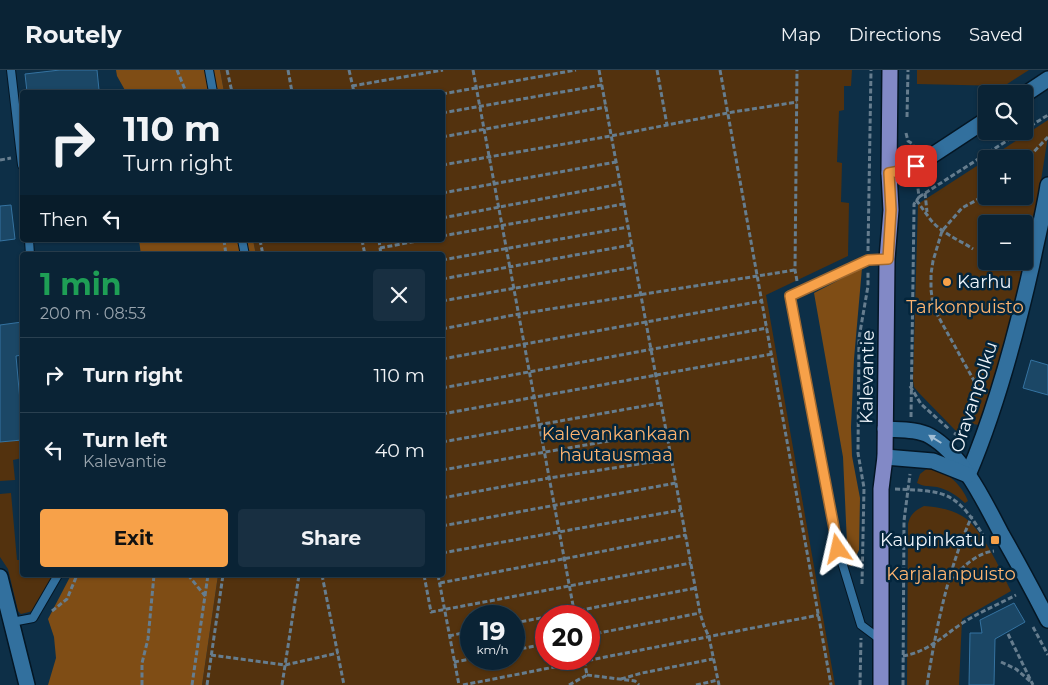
<!DOCTYPE html>
<meta charset="utf-8">
<style>
:root{--surface:#0a2335;--page:#182f41;--text:#f1f3f6;--muted:#99a4ad;--line:#2a4050;--accent:#f7a149}
body{margin:0;font-family:Montserrat,sans-serif;background:var(--page);color:var(--text);height:100vh;display:flex;flex-direction:column;font-size:19px;white-space:nowrap}
*{box-sizing:border-box;margin:0}
p{font-size:16px;color:var(--muted)}
.icon{flex:none;width:28px;height:28px;fill:none;stroke:currentColor;stroke-width:2;stroke-linecap:round;stroke-linejoin:round}
.map{position:relative;flex:1;overflow:hidden}
.drawer{position:absolute;left:20px;top:182px;width:425px;height:325px;display:flex;flex-direction:column;background:var(--surface);border-radius:5px;box-shadow:0 1px 4px #0004,0 0 0 1px var(--line)}
.drawer>*{flex:none}
.banner{position:absolute;left:20px;top:20px;width:425px;height:152px;border-radius:5px;box-shadow:0 1px 4px #0004,0 0 0 1px var(--line);background:#0a2335;color:var(--text);overflow:hidden}
.buttons{position:absolute;left:978px;top:15px;display:grid;gap:10px}
.buttons a{display:grid;place-items:center;width:55px;height:55px;border-radius:5px;background:var(--surface);box-shadow:0 1px 4px #0004,0 0 0 1px var(--line);font-size:25px}
.speed{position:absolute;left:460px;top:535px;display:flex;gap:10px;font-size:25px;font-weight:700;text-align:center}
.speed>*{display:grid;place-content:center;width:65px;height:65px;border-radius:50%;background:var(--surface);box-shadow:0 1px 4px #0004,0 0 0 1px var(--line);line-height:1}
.speed small{font-size:12px;font-weight:400}
.speed .limit{border:8px solid #d22;background:#fff;color:#111}
.pin{position:absolute;display:grid;place-items:center;width:42px;height:42px;color:#fff;margin:-21px;border-radius:10px;box-shadow:0 2px 8px #0006}
.me{position:absolute;width:55px;margin:-28px;rotate:349deg;stroke-linejoin:round;filter:drop-shadow(0 0 4px #0008)}
.turn{display:flex;align-items:center;gap:18px;height:105px;padding:0 20px;font-size:22px}
.turn .icon{width:65px;height:65px;stroke-width:2.5}
.turn b{display:block;font-size:35px;line-height:42px}
.then{display:flex;align-items:center;height:48px;padding:0 20px;background:#0003;gap:10px;font-size:19px}
.round{display:grid;place-items:center;flex:none;width:52px;height:52px;border-radius:5px;background:var(--page)}
.summary{display:flex;align-items:center;justify-content:space-between;height:85px;padding:0 20px}
h1{font-size:30px;font-weight:700;line-height:38px;color:#1e9e55}
.cta{display:flex;gap:10px;margin-top:auto;padding:10px 20px}
.cta a{flex:1;height:58px;border-radius:5px;background:var(--accent);color:#111;font-size:20px;font-weight:700;line-height:58px;text-align:center}
.cta a+a{background:var(--page);color:var(--text)}
ul{padding:0;list-style:none}
li{display:flex;align-items:center;gap:15px;height:75px;padding:0 20px;border-top:1px solid var(--line)}
li div{flex:1}
li b{display:block;font-size:19px}
li em{font-style:normal}
header{display:flex;align-items:center;gap:30px;box-sizing:border-box;height:70px;padding:0 25px;background:var(--surface);border-bottom:1px solid var(--line)}
header strong{font-size:24px}
nav{display:flex;gap:28px;margin-inline-start:auto;font-size:18px}
.map>svg:first-child{display:block}
</style>
<header>
<strong>Routely</strong>
<nav><a>Map</a><a>Directions</a><a>Saved</a></nav>
</header>
<div class="map">
<svg width="1048" height="615" viewBox="0 0 1048 615">
<rect width="100%" height="100%" fill="#0d2f47"/>
<g fill="#53320e" fill-rule="evenodd">
<path d="M220,0H852L851,16H844V40L839,41L837,92L842,93L841,132L849,133L848,186L766,225L835,615H202L218,505H442V185H256L253,170H442V22H224ZM471,546H514V589H471ZM546,546H589V589H546Z"/>
<path d="M917,0H1029L1004,16L917,14Z"/>
<path d="M1048,50V66L1037,136L1017,235L979,355L973,354C968,362 963,363 955,360L919,323L914,317L913,310L918,134L986,90V126H1024V89H988ZM986,154H1024V191H986Z"/>
<path d="M22,370V388L13,390L15,410L0,411V372Z"/>
<path d="M929,397C946,400 962,415 968,431L965,433C956,425 949,420 937,417C930,416 924,417 917,413L920,404Z"/>
<path d="M11,423L17,490H22V505H55L33,541L21,544L18,541L8,499L0,487V424Z"/>
<path d="M924,436C936,437 951,439 962,446C981,456 1001,501 1011,521L962,549L959,615H907L908,454C910,445 915,440 924,436Z"/>
</g>
<g fill="#7f4d15">
<path d="M116,0H220L224,22H126L117,6Z"/>
<path d="M139,170H253L256,185H141Z"/>
<path d="M862,198L854,289L851,357L852,386L860,428L859,480L852,496L848,495L843,387L814,223Z"/>
<path d="M71,505H218L202,615H48L56,588L54,567L48,549Z"/>
</g>
<g fill="#1b4766" stroke="#3573a1">
<path d="M60,0H97L99,20L94,21V22H27L25,4Z"/>
<path d="M11,135L15,169L0,171V136Z"/>
<path d="M22,252V285L16,286L22,353V370L0,372V255Z"/>
<path d="M1031,290L1048,295V325L1023,318Z"/>
<path d="M1014,533L1025,552L995,569L994,615H969L970,563H982L980,550Z"/>
</g>
<g fill="none" stroke-linecap="round" stroke-linejoin="round">
<g stroke="#041624" stroke-width="10">
<g id="lane">
<path d="M11,0L22,95"/>
<path d="M209,0L213,22"/>
<path d="M29,170L30,185"/>
<path d="M242,170L245,185"/>
<path d="M12,552L33,548L58,505"/>
<path d="M881,570L861,555L838,479L790,226L868,190L887,189"/>
</g>
</g>
<g stroke="#041624" stroke-width="18">
<g id="street">
<path d="M968,405C997,337 1016,265 1032,194C1037,168 1044,142 1048,115"/>
<path d="M0,507L27,615"/>
</g>
</g>
<g stroke="#041624" stroke-width="18">
<g id="secondary">
<path d="M1024,25L1048,9"/>
<path d="M889,103L905,101L916,96L986,50"/>
<path d="M885,359C900,360 918,359 930,366C963,385 985,433 1002,465C1018,493 1033,521 1048,550"/>
<path d="M885,387L933,391L968,405"/>
</g>
</g>
<g stroke="#041624" stroke-width="18">
<path id="primary" d="M881,615V419L885,387L887,189L891,140L889,103L890,0"/>
</g>
<g stroke="#667d8e" stroke-width="3" stroke-dasharray="5 2.5" stroke-linecap="butt">
<path d="M177,0L186,22"/>
<path d="M227,0L232,22"/>
<path d="M288,0L292,22"/>
<path d="M349,0L354,22"/>
<path d="M473,0L575,546"/>
<path d="M599,0L700,543L704,556L709,567L719,615"/>
<path d="M657,0L667,55"/>
<path d="M720,0L831,615"/>
<path d="M352,16L443,0"/>
<path d="M442,24L576,0"/>
<path d="M1001,24L1010,18"/>
<path d="M442,43L602,15"/>
<path d="M907,47L908,0"/>
<path d="M1024,60L1048,45"/>
<path d="M906,63L908,71L913,74L914,82"/>
<path d="M442,67L606,37"/>
<path d="M0,90L11,88"/>
<path d="M1024,92L1048,67"/>
<path d="M442,95L611,66L733,42L797,32"/>
<path d="M442,123L616,92"/>
<path d="M925,123L927,142"/>
<path d="M919,127L1022,61"/>
<path d="M916,130C921,136 924,141 928,146C938,162 958,169 973,179"/>
<path d="M442,148L620,114"/>
<path d="M442,166L624,134"/>
<path d="M224,170L226,185"/>
<path d="M260,170L263,185"/>
<path d="M362,170L365,185"/>
<path d="M379,170L381,185"/>
<path d="M380,178L422,170"/>
<path d="M868,181L871,0"/>
<path d="M442,190L628,157"/>
<path d="M442,209L631,175"/>
<path d="M797,211L795,200L797,0"/>
<path d="M442,231L635,197"/>
<path d="M442,259L519,244L795,200"/>
<path d="M442,289L762,231"/>
<path d="M910,316L921,334L949,359"/>
<path d="M442,318L767,258"/>
<path d="M982,325L938,246L933,234L931,220V204L933,191L942,161L962,138L986,125"/>
<path d="M442,344L772,284"/>
<path d="M911,347L914,140V134L919,127L917,110"/>
<path d="M954,363L966,371"/>
<path d="M442,372L661,333"/>
<path d="M442,400L666,361"/>
<path d="M895,419C948,421 956,422 985,468"/>
<path d="M442,428L549,408L671,389"/>
<path d="M442,456L676,413"/>
<path d="M442,483L681,440"/>
<path d="M188,505L206,527"/>
<path d="M322,505L344,615"/>
<path d="M424,505L431,542L691,493"/>
<path d="M438,505L459,615"/>
<path d="M950,510C962,498 976,483 994,481"/>
<path d="M440,513L686,465"/>
<path d="M862,514L864,418L858,383L859,268L868,216V202"/>
<path d="M52,541L67,529L77,505"/>
<path d="M550,546L696,518"/>
<path d="M514,553L546,547"/>
<path d="M1033,557L1048,585"/>
<path d="M1008,564L1033,615"/>
<path d="M589,565L700,543"/>
<path d="M449,566L471,561"/>
<path d="M514,580L546,574"/>
<path d="M211,585L285,595L338,583"/>
<path d="M903,586C928,582 944,565 964,552C980,542 999,534 1016,525"/>
<path d="M454,592L471,589"/>
<path d="M1001,592L1016,599L1030,611"/>
<path d="M587,605L635,611L639,615"/>
<path d="M621,609L642,603L713,589"/>
<path d="M142,615V593L148,569L154,505"/>
<path d="M192,615L208,505"/>
<path d="M207,615L223,505"/>
<path d="M282,615L299,505"/>
<path d="M463,615L819,545"/>
<path d="M569,615L587,605L584,589"/>
<path d="M696,615L718,610"/>
<path d="M860,615L861,568"/>
<path d="M903,615L904,451L910,404"/>
<path d="M927,615C936,558 948,499 972,446"/>
</g>
<use href="#lane" stroke="#32709e" stroke-width="8"/>
<use href="#street" stroke="#32709e" stroke-width="15"/>
<use href="#secondary" stroke="#32709e" stroke-width="15"/>
<use href="#primary" stroke="#8289c6" stroke-width="15"/>
</g>
<defs><path id="oneway-solid" d="M-6-.8H1V-3.2L6.5 0L1 3.2V.8H-6Z" transform="scale(1.25)"/></defs>
<use fill="#a3bfd5" href="#oneway-solid" transform="translate(935 369) rotate(-148)"/>
<g fill="none" stroke-linecap="round" stroke-linejoin="round">
<g stroke="#a1692f" stroke-width="12">
<path id="route" d="M838,479L790,226L868,190L888,189L891,140L889,103L905,100L916,96"/>
</g>
<use href="#route" stroke="#f7a149" stroke-width="9"/>
</g>
<g fill="#f7a149" stroke="#03253c" stroke-width="2">
<circle cx="947" cy="212" r="5"/>
<rect x="990" y="465" width="10" height="10" rx="2.5"/>
</g>
<g text-anchor="middle" dominant-baseline="central" stroke-width="5" stroke-linejoin="round" paint-order="stroke">
<g font-size="18" fill="#eef4fa" stroke="#03253c" text-anchor="start">
<text x="957" y="212">Karhu</text>
<text x="985" y="470" text-anchor="end">Kaupinkatu</text>
</g>
<g font-size="18" fill="#fdb470" stroke="#03253c">
<text x="965" y="237">Tarkonpuisto</text>
<text x="616" y="364">Kalevankankaan<tspan x="616" dy="21">hautausmaa</tspan></text>
<text x="951" y="504">Karjalanpuisto</text>
</g>
<g font-size="18" fill="#eef4fa" stroke="#03253c">
<text transform="translate(867 307) rotate(-89)">Kalevantie</text>
<text transform="translate(974 327) rotate(-72)">Oravanpolku</text>
</g>
</g>
</svg>
<div class="buttons">
<a><svg class="icon" aria-label="search" viewBox="0 0 24 24"><circle cx="10" cy="10" r="6"/><path d="M15 15l6 6"/></svg></a>
<a>+</a>
<a>−</a>
</div>
<div class="speed"><div>19<small>km/h</small></div><div class="limit">20</div></div>
<div class="pin" style="left:916px;top:96px;background:#d93025"><svg class="icon" aria-label="arrive" viewBox="0 0 24 24"><path d="M6 21V4h12l-3 4 3 4H6"/></svg></div>
<svg class="me" style="left:838px;top:479px" viewBox="-20 -20 40 40"><path d="M0-17L14 15 0 8-14 15z" fill="#f7a149" stroke="#fff" stroke-width="4"/></svg>
<div class="banner">
<div class="turn"><svg class="icon" aria-label="right" viewBox="0 0 24 24"><path d="M7 20v-9h11M14 6l5 5-5 5"/></svg><div><b>110 m</b>Turn right</div></div>
<div class="then">Then<svg class="icon" aria-label="left" viewBox="0 0 24 24"><path d="M17 20v-9H6M10 6l-5 5 5 5"/></svg></div>
</div>
<section class="drawer">
<div class="summary"><div><h1>1 min</h1><p>200 m · 08:53</p></div><a class="round"><svg class="icon" aria-label="close" viewBox="0 0 24 24"><path d="M6 6l12 12M18 6L6 18"/></svg></a></div>
<ul>
<li><svg class="icon" aria-label="right" viewBox="0 0 24 24"><path d="M7 20v-9h11M14 6l5 5-5 5"/></svg><div><b>Turn right</b></div><em>110 m</em></li>
<li><svg class="icon" aria-label="left" viewBox="0 0 24 24"><path d="M17 20v-9H6M10 6l-5 5 5 5"/></svg><div><b>Turn left</b><p>Kalevantie</p></div><em>40 m</em></li>
</ul>
<div class="cta"><a>Exit</a><a>Share</a></div>
</section>
</div>
